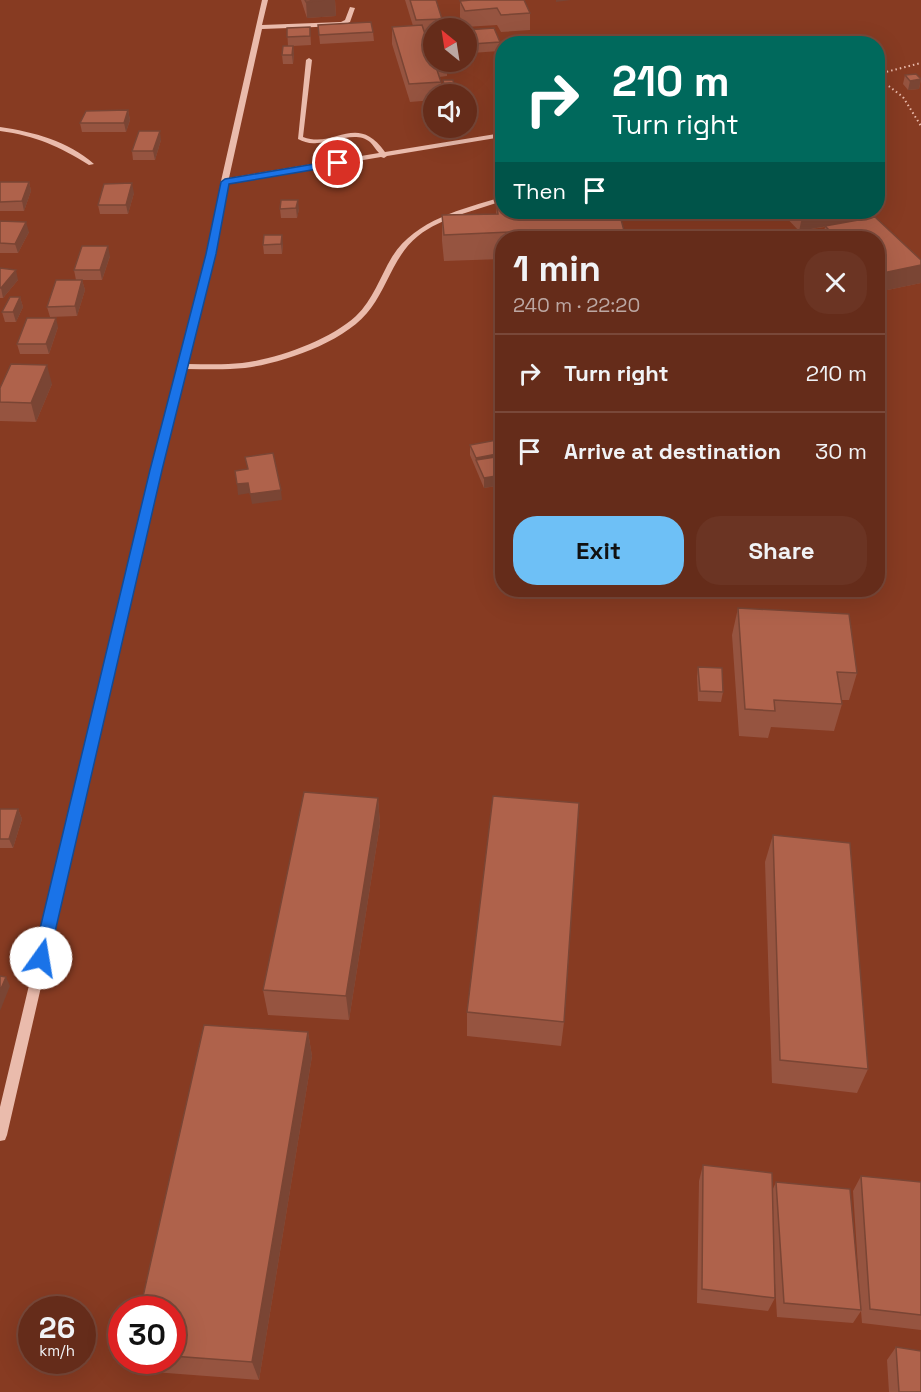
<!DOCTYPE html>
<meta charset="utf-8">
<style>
:root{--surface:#652c1a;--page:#6b3423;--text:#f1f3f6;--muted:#bca7a2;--line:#794839;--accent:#6ec0f6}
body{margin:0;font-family:"Space Grotesk",sans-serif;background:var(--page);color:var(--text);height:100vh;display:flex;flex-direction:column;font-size:22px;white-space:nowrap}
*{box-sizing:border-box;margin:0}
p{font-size:20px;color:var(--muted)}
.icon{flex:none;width:33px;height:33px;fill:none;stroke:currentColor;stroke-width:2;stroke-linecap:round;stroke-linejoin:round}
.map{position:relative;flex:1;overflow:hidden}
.details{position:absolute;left:495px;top:231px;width:390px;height:366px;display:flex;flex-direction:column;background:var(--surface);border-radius:24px;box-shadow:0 6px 24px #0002,0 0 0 2px var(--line)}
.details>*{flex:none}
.top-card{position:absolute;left:495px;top:36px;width:390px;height:183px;border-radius:24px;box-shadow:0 6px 24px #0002,0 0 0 2px var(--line);background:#00695c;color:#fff;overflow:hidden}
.needle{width:39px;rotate:330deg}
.controls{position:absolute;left:423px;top:18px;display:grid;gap:12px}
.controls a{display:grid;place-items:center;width:54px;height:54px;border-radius:50%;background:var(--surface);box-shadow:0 6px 24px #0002,0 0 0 2px var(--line);font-size:30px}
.speed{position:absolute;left:18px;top:1296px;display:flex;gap:12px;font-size:30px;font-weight:700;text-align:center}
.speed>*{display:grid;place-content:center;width:78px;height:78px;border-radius:50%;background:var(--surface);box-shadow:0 6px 24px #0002,0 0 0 2px var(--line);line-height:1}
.speed small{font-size:15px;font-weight:400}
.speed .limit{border:9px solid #d22;background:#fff;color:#111}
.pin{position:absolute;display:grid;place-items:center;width:51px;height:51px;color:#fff;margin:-26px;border:3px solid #fff;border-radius:50%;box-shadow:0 2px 6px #0007}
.me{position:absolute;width:66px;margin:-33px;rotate:13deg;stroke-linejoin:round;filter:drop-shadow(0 0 4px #0008)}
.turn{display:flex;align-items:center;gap:21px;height:126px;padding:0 18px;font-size:27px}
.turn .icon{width:78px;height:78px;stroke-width:2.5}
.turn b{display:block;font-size:42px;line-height:51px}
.then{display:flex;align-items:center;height:57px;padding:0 18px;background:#0003;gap:12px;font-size:22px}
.round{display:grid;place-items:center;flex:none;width:63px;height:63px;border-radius:24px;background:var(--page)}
.head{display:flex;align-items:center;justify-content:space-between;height:102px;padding:0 18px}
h1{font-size:36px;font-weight:600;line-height:45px}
.action{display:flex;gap:12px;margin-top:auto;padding:12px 18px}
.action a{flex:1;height:69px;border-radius:24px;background:var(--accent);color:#111;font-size:24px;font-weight:600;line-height:69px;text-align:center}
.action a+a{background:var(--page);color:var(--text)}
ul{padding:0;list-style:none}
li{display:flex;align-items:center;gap:18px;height:78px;padding:0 18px;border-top:2px solid var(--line)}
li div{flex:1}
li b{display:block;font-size:22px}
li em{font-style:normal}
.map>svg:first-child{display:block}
</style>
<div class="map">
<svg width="921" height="1392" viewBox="0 0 921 1392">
<rect width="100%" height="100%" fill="#873b22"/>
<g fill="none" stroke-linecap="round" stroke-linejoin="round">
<g stroke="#eabbac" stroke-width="2" stroke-dasharray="1.5 3" stroke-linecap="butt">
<path d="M878,74L921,63"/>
<path d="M878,78L903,97L921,126"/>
</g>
<g fill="#eabbac" fill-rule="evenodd">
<path d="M262,0H268L262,25L341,22L345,20L350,7L355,8L350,22L342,26L262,29L229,178L379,153C376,150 373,145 370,142C356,130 332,143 317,143C310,144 304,142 298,139L306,60L309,58L312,60L303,137C336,149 356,112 385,152L502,133V137L387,156L384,158L381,157L228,183L215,254L187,364C205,364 224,365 242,363C277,359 330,340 356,316C373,300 380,277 392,257C415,220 462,209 502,197V201C475,211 442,217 418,236C395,254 388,285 371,308C348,341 284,363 245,368C225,370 205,369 186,369L160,469L7,1135L5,1140L0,1141V1107L152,469L207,254L221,181Z"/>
<path d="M0,127C34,132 68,141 94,164L89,165C59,146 36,136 0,131Z"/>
</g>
</g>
<g fill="#965440">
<path d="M301,0H335L336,16L307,18Z"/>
<path d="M405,0H436L442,19L443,28H434V62H435H434L436,66V62H445L447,67V76L439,77L441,82V94H434V100L410,102L392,44V27L413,26Z"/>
<path d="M460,1L530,13V30L501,32L497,25L465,27L460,17Z"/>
<path d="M318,25L373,32L374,41L320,44Z"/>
<path d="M310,27L311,45L293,46L294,54L293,64H283L282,55L288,46L287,28Z"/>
<path d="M466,30L500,42L499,51L472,53L466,39Z"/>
<path d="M905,75L921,79L919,89L908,90L903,84Z"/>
<path d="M443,80L455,90V94H444Z"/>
<path d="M128,110L130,120L126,132H82L80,123Z"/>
<path d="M161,140L155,160H133L132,151Z"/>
<path d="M499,140H502V155L499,149Z"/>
<path d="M0,182H29L31,191L24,211H0Z"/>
<path d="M134,193L128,214H100L98,205Z"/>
<path d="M281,200L299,209L297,218H281L280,209Z"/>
<path d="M497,205L536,213L626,238H502V259L444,261L442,241V215L496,214Z"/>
<path d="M781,212H859L857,220L875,217L921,260V283L878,292V238H822L825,227L799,231Z"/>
<path d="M0,221L29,232L18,253H0Z"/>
<path d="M283,244L282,254H264L263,245Z"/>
<path d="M110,256L102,280H82L85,290L77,316L50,317L47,307L76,280L74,270Z"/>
<path d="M0,268L18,280L3,298H0Z"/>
<path d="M20,297L23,307L16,322H5L2,312Z"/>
<path d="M58,327L49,354H20L17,344Z"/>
<path d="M52,384L36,422L0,421V388Z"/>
<path d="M502,439V485L484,488L470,455V445Z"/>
<path d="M738,608L857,673L849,700H841L842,704L834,731L771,727L768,738L739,736L732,635Z"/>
<path d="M698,667L723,692L721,702L698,701L697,677Z"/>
<path d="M378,798L380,824L349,1020L268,1015L263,990Z"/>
<path d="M0,809H18L22,819L13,848H0Z"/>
<path d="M773,835L868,1069L857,1093L772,1083L765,862Z"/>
<path d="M467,1012L564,1022L561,1046L467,1036Z"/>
<path d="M308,1032L312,1056L259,1380L140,1371L134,1360H172V1310Z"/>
<path d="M703,1165L772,1191L776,1182L859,1282L853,1191L861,1176L921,1182V1330L862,1323L861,1311L853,1323L777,1317L774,1266L775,1298L768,1311L697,1303L699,1181Z"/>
<path d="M896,1347L921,1392H889L887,1360Z"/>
</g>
<g fill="#7a4534">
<path d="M324,0H335L336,16L307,18L306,2Z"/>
<path d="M556,0H571L556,2Z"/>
<path d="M293,46L294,54L293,64L292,55Z"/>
<path d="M921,79L919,89L908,90L910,81Z"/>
<path d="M128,110L130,120L126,132L124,123Z"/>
<path d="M160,131L161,140L155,160L153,151Z"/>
<path d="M29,182L31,191L24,211L22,201Z"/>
<path d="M132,183L134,193L128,214L126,205Z"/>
<path d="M298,200L299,209L297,218L296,208Z"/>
<path d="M811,212H859L857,221L799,231L803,213Z"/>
<path d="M26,222L29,232L18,253L15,244Z"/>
<path d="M282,235L283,244L282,254L281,244Z"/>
<path d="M108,246L110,256L102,280L100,270Z"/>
<path d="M921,265V283L878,292V274Z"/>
<path d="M16,270L18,280L3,298L1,288Z"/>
<path d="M82,280L85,290L77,316L75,306Z"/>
<path d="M20,297L23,307L16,322L13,312Z"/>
<path d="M56,318L58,327L49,354L46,344Z"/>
<path d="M47,365L52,384L36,422L31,403Z"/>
<path d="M502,453V463L476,461V458Z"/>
<path d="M502,475V485L484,488V478Z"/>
<path d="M248,483L250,493L238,495L237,484Z"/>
<path d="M281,490L282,500L252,504L250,494Z"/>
<path d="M378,798L380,824L349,1020L346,996Z"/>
<path d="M18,809L22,819L13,848L9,839Z"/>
<path d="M6,977L10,986L0,1011V991Z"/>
<path d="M308,1032L312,1056L259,1380L252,1362Z"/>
</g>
<g fill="#af624b" stroke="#7a4534" stroke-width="1.5">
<path d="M305,0H324L306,2Z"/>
<path d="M410,0H436L442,19L416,20Z"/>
<path d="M471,0H524L530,13L501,15L497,8L465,11L460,1Z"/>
<path d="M371,22L373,32L319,35L318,25Z"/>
<path d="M422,25L441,82L409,84L392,27Z"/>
<path d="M310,27V36L287,37V28Z"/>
<path d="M494,28L500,42L472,44L466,30Z"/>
<path d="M434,32V53H432L426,33Z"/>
<path d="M283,46H293L292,55H282Z"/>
<path d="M437,62H445L447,67L438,68Z"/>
<path d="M916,74L921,79L910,81L905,75Z"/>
<path d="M443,80H453L455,90H445Z"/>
<path d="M452,92L454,94H445L444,93Z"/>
<path d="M128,110L124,123H80L86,111Z"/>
<path d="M139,131H160L153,151H132Z"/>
<path d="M0,182H29L22,201L0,202Z"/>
<path d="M132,183L126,205H98L104,184Z"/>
<path d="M281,200H298L296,208L280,209Z"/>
<path d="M497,205H502V212H536V213L619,212L626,238H512L511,232L444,235L442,215L498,214Z"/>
<path d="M875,217L921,260V265L878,274V238H837L825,226Z"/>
<path d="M0,221L26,222L15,244L0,243Z"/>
<path d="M264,235H282L281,244L263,245Z"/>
<path d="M82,246H108L100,270H74Z"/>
<path d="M0,268L16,270L1,288H0Z"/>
<path d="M56,280H82L75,306L47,307Z"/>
<path d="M10,297H20L13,312H2Z"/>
<path d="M27,318H56L46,344H17Z"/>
<path d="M11,364L47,365L31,403L0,402V388Z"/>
<path d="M502,439V453L476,458L470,445Z"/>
<path d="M273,453L281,490L250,494L248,483L237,484L235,471L248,469L245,457Z"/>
<path d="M502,456V475L484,478L476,460Z"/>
<path d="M738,608L849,614L857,673L837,672L842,704L774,700L775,711L745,709Z"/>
<path d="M698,667L722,668L723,692L700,691Z"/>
<path d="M304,792L378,798L346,996L263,990Z"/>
<path d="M493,796L579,803L564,1022L467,1012Z"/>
<path d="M0,809H18L9,839H0Z"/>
<path d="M773,835L850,843L868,1069L780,1060Z"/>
<path d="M0,976L6,977L0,991Z"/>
<path d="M204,1025L308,1032L252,1362L172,1356V1310H140Z"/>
<path d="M703,1165L772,1173L775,1298L702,1289Z"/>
<path d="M861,1176L921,1182V1315L870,1309Z"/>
<path d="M776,1182L850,1189L861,1310L784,1303Z"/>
<path d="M896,1347L921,1351V1392H899Z"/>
</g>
<path fill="#1a73e8" stroke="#114b97" stroke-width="1.5" d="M338,160L341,161V165L229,184L216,254L162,470L49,958L47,963L41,965L35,963L33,958L150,470L206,254L221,182L225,179Z"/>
</svg>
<div class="controls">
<a><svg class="needle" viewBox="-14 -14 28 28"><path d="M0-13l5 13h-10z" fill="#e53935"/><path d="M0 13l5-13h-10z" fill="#bca7a2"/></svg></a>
<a><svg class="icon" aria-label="sound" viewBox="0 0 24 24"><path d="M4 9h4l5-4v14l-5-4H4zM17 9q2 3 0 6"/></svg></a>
</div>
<div class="speed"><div>26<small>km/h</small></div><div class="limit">30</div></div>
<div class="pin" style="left:338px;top:163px;background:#d93025"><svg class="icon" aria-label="arrive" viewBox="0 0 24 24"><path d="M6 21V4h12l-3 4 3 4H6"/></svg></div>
<svg class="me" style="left:41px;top:958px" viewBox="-20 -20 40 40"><circle r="19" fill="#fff"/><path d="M0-13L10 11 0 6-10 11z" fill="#1a73e8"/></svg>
<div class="top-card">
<div class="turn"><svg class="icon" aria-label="right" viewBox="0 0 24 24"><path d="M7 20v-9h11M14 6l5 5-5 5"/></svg><div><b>210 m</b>Turn right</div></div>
<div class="then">Then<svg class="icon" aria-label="arrive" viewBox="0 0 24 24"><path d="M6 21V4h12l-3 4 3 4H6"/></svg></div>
</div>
<section class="details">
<div class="head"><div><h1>1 min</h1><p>240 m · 22:20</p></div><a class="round"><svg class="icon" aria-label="close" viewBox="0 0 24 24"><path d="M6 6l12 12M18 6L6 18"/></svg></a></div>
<ul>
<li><svg class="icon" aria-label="right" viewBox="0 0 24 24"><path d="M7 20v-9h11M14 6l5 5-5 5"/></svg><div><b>Turn right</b></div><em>210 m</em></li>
<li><svg class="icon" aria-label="arrive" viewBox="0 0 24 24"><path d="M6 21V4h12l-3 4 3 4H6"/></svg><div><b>Arrive at destination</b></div><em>30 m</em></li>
</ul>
<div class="action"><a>Exit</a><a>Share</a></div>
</section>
</div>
